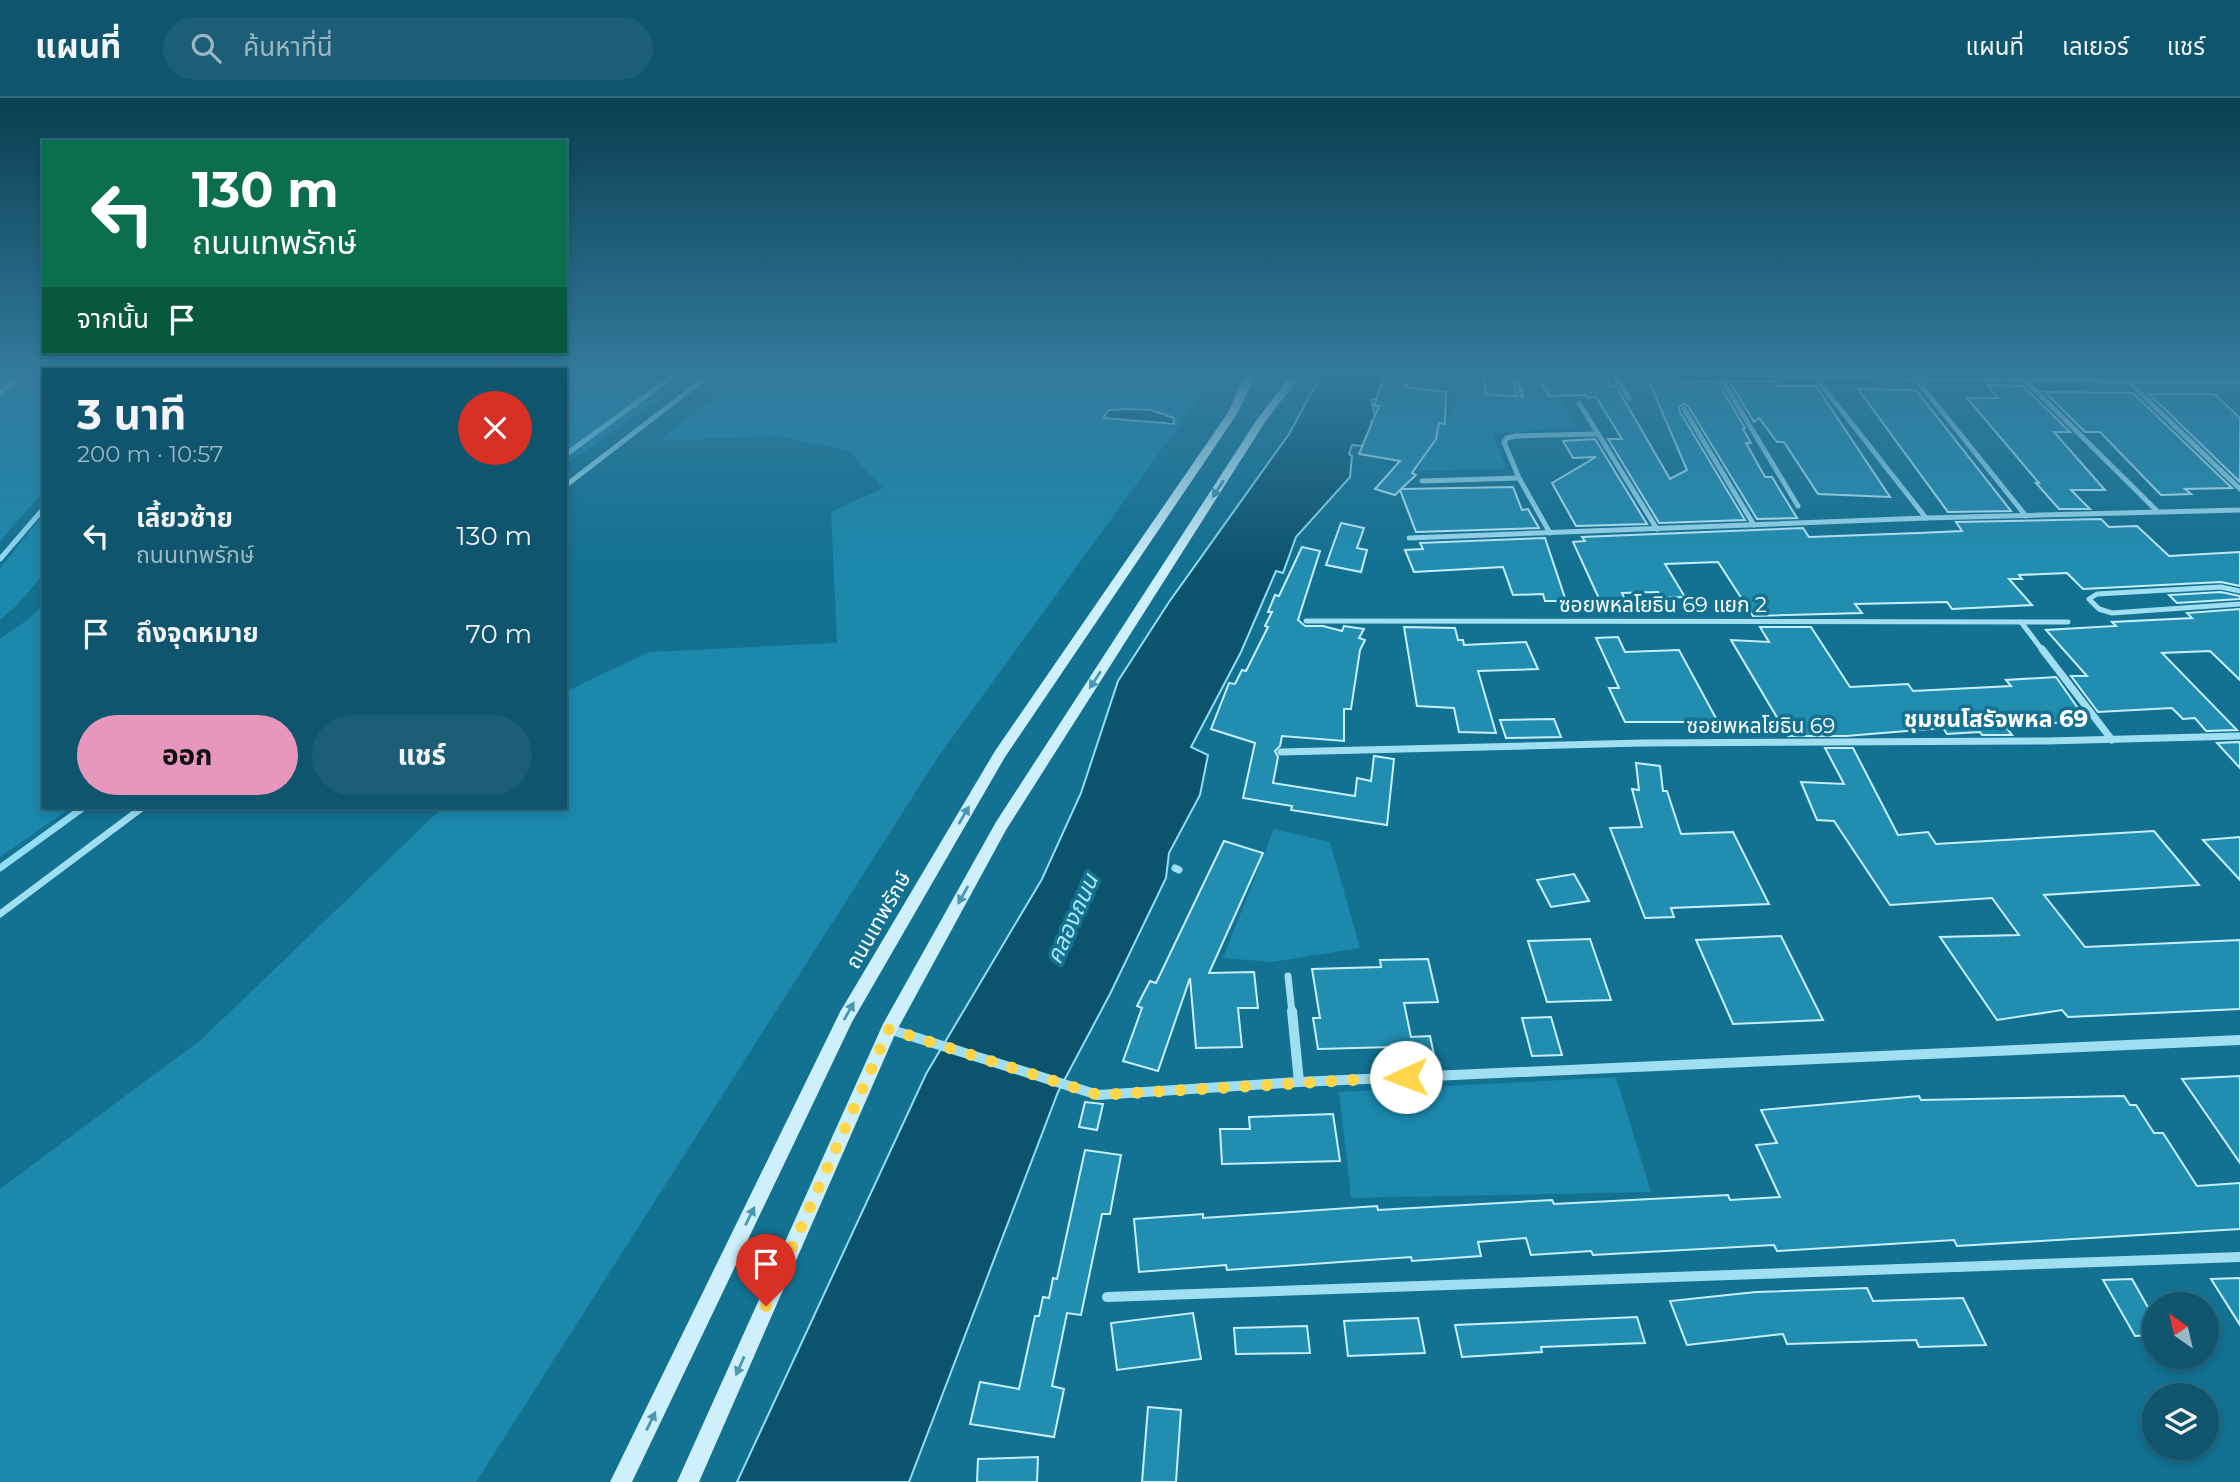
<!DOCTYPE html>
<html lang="th">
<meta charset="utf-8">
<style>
:root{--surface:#0e556d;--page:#1c5e75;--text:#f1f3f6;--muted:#9bb7c2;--line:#2e6b80;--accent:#e797bd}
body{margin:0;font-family:Montserrat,"Noto Sans Thai",sans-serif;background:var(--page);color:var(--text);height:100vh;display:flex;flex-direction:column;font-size:26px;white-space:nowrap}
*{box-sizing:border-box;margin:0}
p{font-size:23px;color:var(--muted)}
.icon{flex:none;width:38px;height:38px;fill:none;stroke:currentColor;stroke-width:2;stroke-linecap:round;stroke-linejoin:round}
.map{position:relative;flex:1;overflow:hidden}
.drawer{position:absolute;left:42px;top:270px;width:525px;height:441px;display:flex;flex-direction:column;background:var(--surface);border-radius:0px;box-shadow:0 4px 10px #0003,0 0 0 2px var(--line)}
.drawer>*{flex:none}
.top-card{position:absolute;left:42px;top:42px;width:525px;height:214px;border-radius:0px;box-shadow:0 4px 10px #0003,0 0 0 2px var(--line);background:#0b6e4f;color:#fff;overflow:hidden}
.needle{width:46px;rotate:326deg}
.tools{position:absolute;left:2142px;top:1194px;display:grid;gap:14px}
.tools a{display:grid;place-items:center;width:77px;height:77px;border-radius:50%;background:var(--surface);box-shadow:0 4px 10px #0003,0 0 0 2px var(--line);font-size:35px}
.pin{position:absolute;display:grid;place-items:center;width:60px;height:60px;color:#fff;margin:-72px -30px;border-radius:50% 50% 50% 0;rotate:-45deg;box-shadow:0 0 7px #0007}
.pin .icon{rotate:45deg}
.me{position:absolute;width:77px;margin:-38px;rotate:268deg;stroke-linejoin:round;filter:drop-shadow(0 0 5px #0008)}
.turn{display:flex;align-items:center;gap:24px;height:147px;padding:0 35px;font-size:32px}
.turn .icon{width:91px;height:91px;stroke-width:2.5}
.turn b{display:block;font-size:49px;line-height:60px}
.then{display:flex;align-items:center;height:66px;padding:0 35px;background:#0003;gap:14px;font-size:26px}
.round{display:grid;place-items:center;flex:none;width:74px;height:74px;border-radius:37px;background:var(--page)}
.headline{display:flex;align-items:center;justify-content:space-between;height:119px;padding:0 35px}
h1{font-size:42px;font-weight:700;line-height:52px}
.primary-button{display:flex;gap:14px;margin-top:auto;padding:14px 35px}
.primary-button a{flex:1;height:80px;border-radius:42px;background:var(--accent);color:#111;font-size:28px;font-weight:700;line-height:80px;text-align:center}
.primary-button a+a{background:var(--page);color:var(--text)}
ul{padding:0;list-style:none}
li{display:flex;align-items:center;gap:21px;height:98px;padding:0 35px}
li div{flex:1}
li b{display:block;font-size:26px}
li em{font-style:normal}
header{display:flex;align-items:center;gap:42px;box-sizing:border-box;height:98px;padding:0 35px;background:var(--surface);border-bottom:2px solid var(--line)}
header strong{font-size:33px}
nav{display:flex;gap:38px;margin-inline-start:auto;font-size:24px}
.search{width:490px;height:63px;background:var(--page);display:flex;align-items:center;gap:18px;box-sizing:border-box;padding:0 24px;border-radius:38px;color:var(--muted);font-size:26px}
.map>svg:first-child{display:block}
</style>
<header>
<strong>แผนที่</strong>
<div class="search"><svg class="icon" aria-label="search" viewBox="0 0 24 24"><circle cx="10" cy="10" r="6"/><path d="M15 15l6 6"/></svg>ค้นหาที่นี่</div>
<nav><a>แผนที่</a><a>เลเยอร์</a><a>แชร์</a></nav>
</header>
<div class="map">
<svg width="2240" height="1384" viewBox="0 0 2240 1384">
<rect width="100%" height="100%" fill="#137191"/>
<g fill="#1b88ac">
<path d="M0,274H44V393L0,443Z"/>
<path d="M565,274H699L565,367Z"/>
<path d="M748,274H1218L938,659L476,1384H0V1091L202,941L443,709H565V594L649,554L837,545L831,414L883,390L849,353L775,338L659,343Z"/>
<path d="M1460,297H1558L1576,330L1492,335L1506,371L1417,373Z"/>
<path d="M44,416V476L16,508L0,522V470Z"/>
<path d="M44,506V709H72L0,759V541L30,520Z"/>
<path d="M1274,731L1330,744L1360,850L1272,864L1223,860Z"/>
<path d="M1616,979L1651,1094L1351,1100L1339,994Z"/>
</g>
<g fill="#0c546e" stroke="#92def5" stroke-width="2">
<path d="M1323,274H1386L1389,303L1371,301L1376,322L1371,323V332L1374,338L1367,336L1363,348L1352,347L1349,356L1352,358L1350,379L1296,439L1283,475L1276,473L1241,554L1191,649L1208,657L1200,697L1169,755L1166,780L1110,896L1058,994L909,1384H737L926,976L1042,781L1081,695L1118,583L1169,504L1289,336Z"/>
<path d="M1127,311L1151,312L1174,320V326L1103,320L1109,312Z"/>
</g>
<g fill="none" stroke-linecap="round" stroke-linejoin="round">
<g stroke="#92def5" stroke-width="5">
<path d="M0,295L25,274"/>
<path d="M565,357L679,274"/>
<path d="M0,461L44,410"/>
</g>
<path stroke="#92def5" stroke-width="7" d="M0,770L84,709"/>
</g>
<g fill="#218db1" stroke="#c7f0fc" stroke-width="2">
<path d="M1385,274H1411L1406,289L1446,294L1445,326L1439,325L1436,341L1412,375L1416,377L1401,391L1513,389L1522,412L1528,411L1539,430L1416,434L1400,392L1395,397L1375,391L1400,363L1359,356L1379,308H1374Z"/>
<path d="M1481,274H1510L1517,298L1486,297Z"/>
<path d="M1536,274H1603L1612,289L1616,288L1670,381L1687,372L1645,274H1680L1684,284L1717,283L1745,330L1743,331L1751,345H1746L1765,379H1772L1797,420L1757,421L1688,308L1683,306L1679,309L1680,314L1745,422L1659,425L1608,341H1622L1596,299L1588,300L1586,297L1549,298Z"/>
<path d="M1729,283H1774L1777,288H1816L1890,399L1818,396L1784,344H1777L1759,320L1754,324Z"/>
<path d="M1987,287L2023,288L2070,334H2054L2105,392H2071L2090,411H2059L2036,385H2039L1967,300H1998Z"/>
<path d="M1858,291L1916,292L2011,413L1948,414Z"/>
<path d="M2045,294L2133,295L2232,390L2185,391L2191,396L2161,397L2100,334H2085Z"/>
<path d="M2149,296H2214L2240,320V384Z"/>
<path d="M1595,341L1647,426L1576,428L1552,385L1596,359L1573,360L1563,343Z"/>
<path d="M2101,421L2109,429L2137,428L2169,458L2240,454V488L2221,484L2083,491L2067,475L2019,477L2022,481H2009L2032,507L1952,511L1947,504L1855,506L1862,515L1753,518L1718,464L1665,466L1685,499L1661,500L1658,494L1622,495L1626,504L1601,505L1573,444L1585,443L1582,439L1803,430L1809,439L1918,435L1962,433L1956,424Z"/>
<path d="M1341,425L1364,430L1357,450L1367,452L1361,474L1326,467Z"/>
<path d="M1545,440L1566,503H1545L1543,496L1513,497L1503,469L1414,474L1405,452L1423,451L1420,445Z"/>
<path d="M1302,449L1320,453L1298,522L1305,528H1323L1342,533L1344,528L1364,531L1359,540L1365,542L1360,552L1351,611H1344V643L1282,638L1280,648L1275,653L1278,659L1273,685L1355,698L1357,680L1371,683L1374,658L1394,661L1387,727L1291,712L1292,708L1243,700L1255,645L1211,631L1229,585L1235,586L1242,572L1246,573L1268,529L1265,528L1272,514H1268L1275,497L1279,498Z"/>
<path d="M2221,494L2240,498V501L2177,505L2169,497Z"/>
<path d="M2240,511V582L2210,553L2162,555L2237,632L2206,633L2195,620L2183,621L2172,610L2098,614L2071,578H2087L2046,532L2116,528L2112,524L2192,520L2187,515Z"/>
<path d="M1404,529L1455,530L1458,542H1463L1464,547L1526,544L1538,571L1478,573L1496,635L1459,634L1454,610L1417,608Z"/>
<path d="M1760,529H1811L1850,589L1908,586L1913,593L2011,588L2006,582L2056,579L2087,623L2005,628L2012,637H1982L1980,634L1947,636L1943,630L1846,638H1788L1731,542L1769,544Z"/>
<path d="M1618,539L1625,554L1679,552L1718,624H1625L1609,590H1619L1596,540Z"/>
<path d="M1554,621L1561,639L1506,640L1500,622Z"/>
<path d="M2240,644V670L2217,645Z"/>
<path d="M1825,650H1853L1898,737L1928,734L1936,746L2154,733L2199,787L2044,797L2085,849L2240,842V911L2068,919L2062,912L1997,922L1940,839L2019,837L1992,800L1890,807L1834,723L1817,722L1801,684L1844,686Z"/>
<path d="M1636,665L1660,668L1663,693H1667L1681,736L1733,734L1769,806L1671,810L1674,819L1645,820L1610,730L1642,729L1632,691L1639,692Z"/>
<path d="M2240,739V782L2203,742Z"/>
<path d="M1224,743L1263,755L1209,875L1254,874L1258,910H1238L1242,949L1196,950L1190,880L1158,973L1123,963L1142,910L1137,908L1150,883L1156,885Z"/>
<path d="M1574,776L1589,803L1551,809L1537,782Z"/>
<path d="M1781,838L1823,922L1733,926L1696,842Z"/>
<path d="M1590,841L1611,902L1547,904L1528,843Z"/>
<path d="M1428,861L1438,904L1404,905L1411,939L1430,938L1436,966L1406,967L1403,954L1393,955L1392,949L1318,951L1313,920H1320L1312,871L1381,869L1380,862Z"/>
<path d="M1551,919L1562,957L1532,958L1522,920Z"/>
<path d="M2240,978V1065L2182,981Z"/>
<path d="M1919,998L1921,1002L2124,998L2130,1007H2136L2154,1035H2163L2197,1088L2240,1085V1131L1957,1148L1954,1142L1777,1153L1774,1147L1593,1157L1591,1153L1531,1157L1526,1140L1478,1144L1481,1158L1412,1163L1411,1159L1227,1172L1226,1167L1139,1174L1134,1121L1203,1116V1120L1377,1108L1378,1112L1552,1102L1554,1106L1728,1097L1730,1102L1780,1099L1756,1047L1777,1045L1761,1012Z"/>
<path d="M1085,1004L1103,1006L1097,1032L1079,1029Z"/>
<path d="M1333,1016L1340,1063L1222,1066L1220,1031H1250L1249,1019Z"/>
<path d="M1085,1052L1121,1057L1110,1116H1102L1081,1217L1067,1215L1052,1288L1064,1291L1054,1339L970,1326L980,1284L1019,1291L1035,1218H1039L1043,1199L1049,1200L1053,1180L1057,1181Z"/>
<path d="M2240,1180V1227L2211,1181Z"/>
<path d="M2132,1181L2154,1220V1237L2135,1238L2103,1182Z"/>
<path d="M1867,1190L1873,1203L1963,1200L1986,1247L1919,1249L1916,1242L1787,1246L1783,1236L1687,1247L1670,1203L1756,1194Z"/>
<path d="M1193,1215L1201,1261L1117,1272L1111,1225Z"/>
<path d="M1637,1219L1645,1245L1541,1249L1542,1254L1462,1259L1455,1227Z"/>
<path d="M1418,1220L1425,1255L1348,1258L1344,1223Z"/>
<path d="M1307,1228L1310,1255L1236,1256L1234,1230Z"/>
<path d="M1148,1309L1181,1312L1176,1384H1142Z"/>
<path d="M1038,1359L1037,1384H977L978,1361Z"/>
</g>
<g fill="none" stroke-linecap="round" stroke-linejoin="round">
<g stroke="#a0def2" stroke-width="5">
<path d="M1515,274L1522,298"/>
<path d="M1613,274L1629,300"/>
<path d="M1709,274L1816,280L2240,284"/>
<path d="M1718,275L1798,408"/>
<path d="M1816,280L1926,420"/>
<path d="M1915,280L2026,418"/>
<path d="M2025,282L2157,413"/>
<path d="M2129,284L2240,391"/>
<path d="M1579,305L1657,431"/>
<path d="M1684,311L1754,427"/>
<path d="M1422,383L1519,380"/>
<path d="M565,388L713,274"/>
<path d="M1550,435L1519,380L1504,344L1507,340L1516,338L1596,336"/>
<path d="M1409,440L1926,420L2240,412"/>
<path d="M2240,493L2221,489L2097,496L2089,501L2099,511L2112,515L2240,506"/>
<path d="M1306,523L2068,524"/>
<path d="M2021,524L2043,553"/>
</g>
<g stroke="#a0def2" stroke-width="7">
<path d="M2042,551L2112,642"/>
<path d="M1281,654L1642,645L2047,643L2240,638"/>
<path d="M1175,770L1179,772"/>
<path d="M0,816L143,709"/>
<path d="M1288,878L1292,915"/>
</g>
<g stroke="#a0def2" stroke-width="10">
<path d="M1292,913L1299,984"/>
<path d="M889,931L1098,997L1299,984L2240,942"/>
<path d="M1107,1199L2240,1159"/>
</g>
<g fill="#cef0fc" fill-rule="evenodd">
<path d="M1247,274H1257L1237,316L1005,659L852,924L632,1384H610L840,914L995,653L1227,316Z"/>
<path d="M1293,274H1303L1265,324L1006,732L896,934L699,1384H677L883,926L996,724L1256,323Z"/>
</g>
</g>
<defs><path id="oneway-solid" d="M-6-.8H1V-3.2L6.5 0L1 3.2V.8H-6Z" transform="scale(1.75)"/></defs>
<g fill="#4b97b1">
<use href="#oneway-solid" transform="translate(1218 391) rotate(123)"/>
<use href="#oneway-solid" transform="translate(1095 582) rotate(123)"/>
<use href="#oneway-solid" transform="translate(964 717) rotate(-60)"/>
<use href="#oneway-solid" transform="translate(963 797) rotate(119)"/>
<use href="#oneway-solid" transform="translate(849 913) rotate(-61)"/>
<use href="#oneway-solid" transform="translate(750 1118) rotate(-64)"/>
<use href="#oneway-solid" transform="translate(740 1268) rotate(114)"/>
<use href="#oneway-solid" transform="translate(651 1323) rotate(-64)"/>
</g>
<linearGradient id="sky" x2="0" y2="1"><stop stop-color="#0a3e50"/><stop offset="0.59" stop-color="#337b9d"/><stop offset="1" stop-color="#337b9d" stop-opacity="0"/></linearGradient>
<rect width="2240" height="468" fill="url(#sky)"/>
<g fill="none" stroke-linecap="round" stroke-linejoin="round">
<path stroke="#ffd54a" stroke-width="12" stroke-dasharray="0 21.6" d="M766,1208L889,931L1098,997L1406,979"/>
</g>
<g text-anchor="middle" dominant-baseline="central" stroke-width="7" stroke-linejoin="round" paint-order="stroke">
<g font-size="21" fill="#fff" stroke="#137191">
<text x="1663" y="506">ซอยพหลโยธิน 69 แยก 2</text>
<text x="1761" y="627">ซอยพหลโยธิน 69</text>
<text transform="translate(878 822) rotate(-60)">ถนนเทพรักษ์</text>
</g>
<g font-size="23" font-weight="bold" fill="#fff" stroke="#137191">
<text x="1996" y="621">ชุมชนโสรัจพหล 69</text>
</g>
<g font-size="23" font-style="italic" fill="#ace7f9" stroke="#137191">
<text transform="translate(1072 821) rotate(-66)">คลองถนน</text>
</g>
</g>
</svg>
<div class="tools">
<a><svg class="needle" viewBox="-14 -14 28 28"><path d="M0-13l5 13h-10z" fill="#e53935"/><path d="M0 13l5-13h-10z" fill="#9bb7c2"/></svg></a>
<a><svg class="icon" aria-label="layers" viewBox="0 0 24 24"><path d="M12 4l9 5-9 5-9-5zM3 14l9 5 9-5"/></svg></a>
</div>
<div class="pin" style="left:766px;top:1208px;background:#d93025"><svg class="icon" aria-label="arrive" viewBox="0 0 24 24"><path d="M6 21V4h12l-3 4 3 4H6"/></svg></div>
<svg class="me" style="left:1406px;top:979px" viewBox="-20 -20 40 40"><circle r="19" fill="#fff"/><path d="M0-13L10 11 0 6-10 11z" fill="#ffd54a"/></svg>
<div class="top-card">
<div class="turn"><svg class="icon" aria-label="left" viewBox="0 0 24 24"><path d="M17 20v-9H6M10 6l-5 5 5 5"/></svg><div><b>130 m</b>ถนนเทพรักษ์</div></div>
<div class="then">จากนั้น<svg class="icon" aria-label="arrive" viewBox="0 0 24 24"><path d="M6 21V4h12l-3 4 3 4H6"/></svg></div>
</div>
<section class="drawer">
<div class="headline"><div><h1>3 นาที</h1><p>200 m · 10:57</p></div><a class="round" style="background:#d93025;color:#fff"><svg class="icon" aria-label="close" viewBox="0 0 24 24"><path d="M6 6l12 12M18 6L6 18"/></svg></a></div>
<ul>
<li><svg class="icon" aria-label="left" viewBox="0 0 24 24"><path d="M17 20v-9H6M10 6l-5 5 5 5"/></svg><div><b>เลี้ยวซ้าย</b><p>ถนนเทพรักษ์</p></div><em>130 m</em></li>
<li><svg class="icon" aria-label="arrive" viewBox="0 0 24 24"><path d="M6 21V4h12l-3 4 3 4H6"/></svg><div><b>ถึงจุดหมาย</b></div><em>70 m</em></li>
</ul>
<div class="primary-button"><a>ออก</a><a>แชร์</a></div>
</section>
</div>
